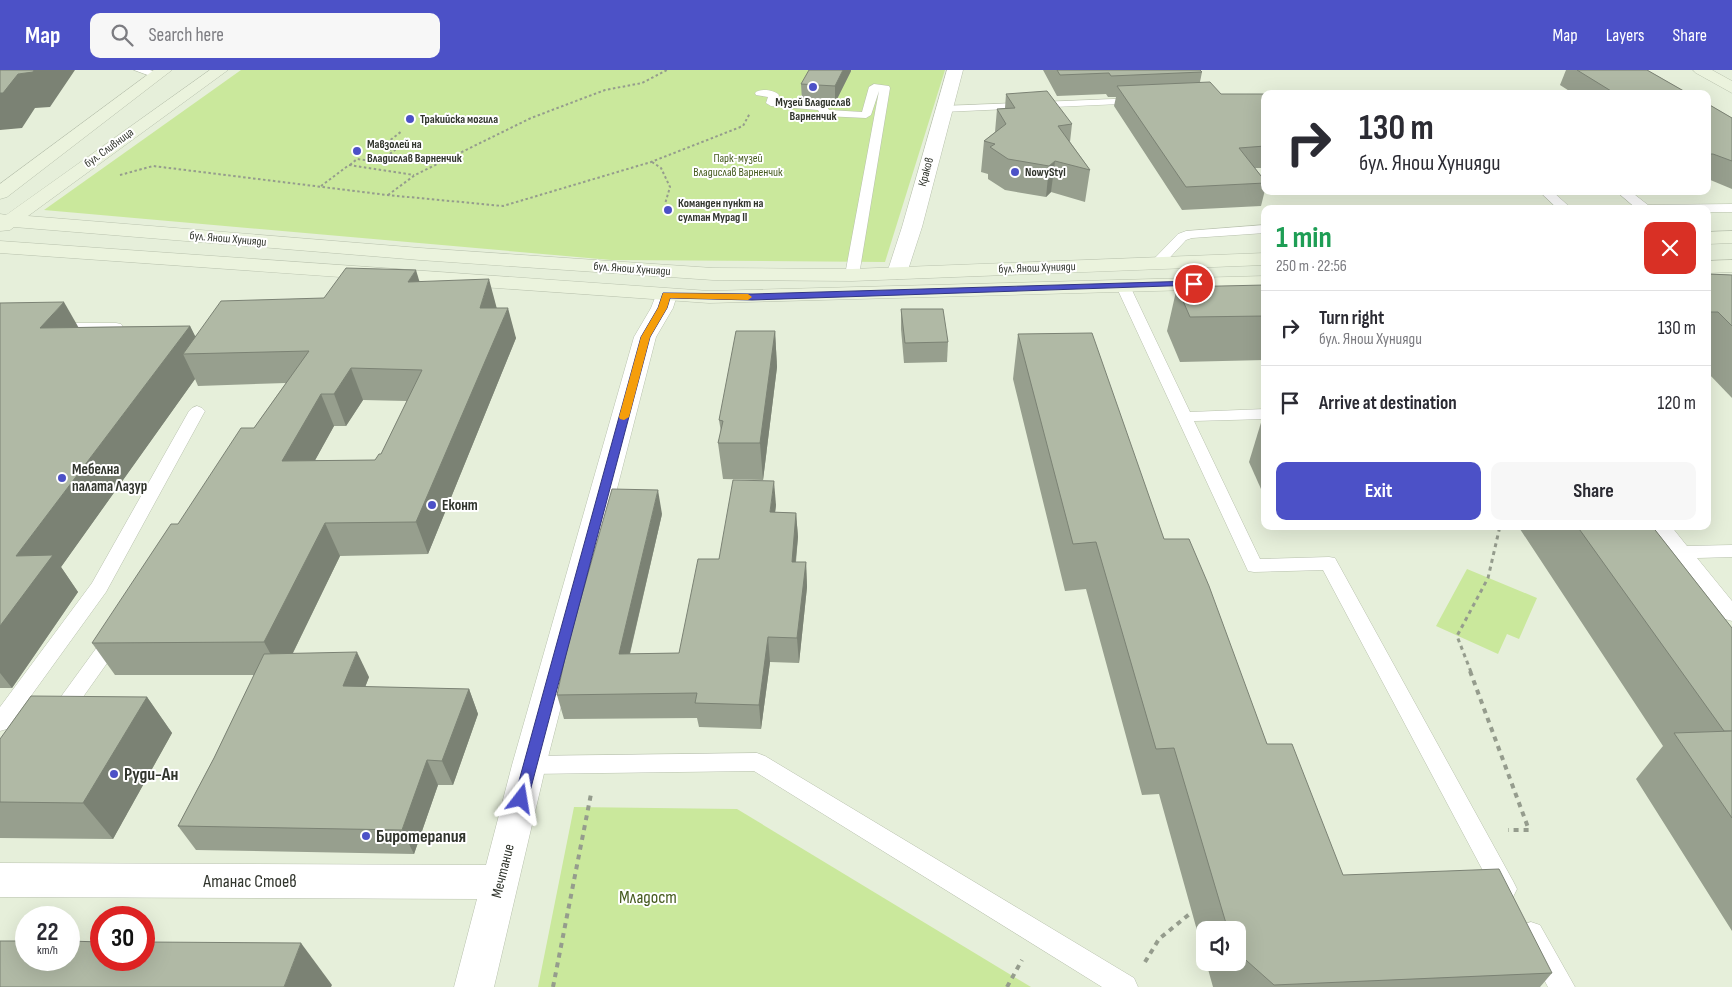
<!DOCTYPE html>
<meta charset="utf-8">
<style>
:root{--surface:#fff;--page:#f7f7f7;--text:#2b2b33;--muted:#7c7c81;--line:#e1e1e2;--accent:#4c51c7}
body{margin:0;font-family:"Sofia Sans Condensed",sans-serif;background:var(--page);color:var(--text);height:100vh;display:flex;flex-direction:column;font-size:19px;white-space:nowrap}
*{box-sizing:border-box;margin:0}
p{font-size:16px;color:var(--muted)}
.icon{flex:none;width:28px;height:28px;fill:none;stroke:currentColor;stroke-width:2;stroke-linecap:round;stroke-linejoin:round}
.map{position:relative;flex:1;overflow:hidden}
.drawer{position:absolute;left:1261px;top:135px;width:450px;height:325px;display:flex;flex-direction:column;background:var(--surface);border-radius:10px;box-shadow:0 5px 20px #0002}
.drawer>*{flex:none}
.hud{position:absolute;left:1261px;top:20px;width:450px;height:105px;border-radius:10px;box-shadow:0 5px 20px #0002;background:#fff;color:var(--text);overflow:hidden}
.controls{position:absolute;left:1196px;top:851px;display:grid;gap:10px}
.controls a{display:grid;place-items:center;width:50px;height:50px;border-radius:10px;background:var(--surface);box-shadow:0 5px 20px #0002;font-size:25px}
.speed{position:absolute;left:15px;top:836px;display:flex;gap:10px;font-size:25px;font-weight:700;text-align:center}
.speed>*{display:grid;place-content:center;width:65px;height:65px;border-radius:50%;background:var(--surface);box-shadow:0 5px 20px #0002;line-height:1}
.speed small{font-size:12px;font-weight:400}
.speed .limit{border:8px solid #d22;background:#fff;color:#111}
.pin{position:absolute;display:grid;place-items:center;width:42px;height:42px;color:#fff;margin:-21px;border:2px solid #fff;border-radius:50%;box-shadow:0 1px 5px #0007}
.me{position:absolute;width:55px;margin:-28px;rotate:14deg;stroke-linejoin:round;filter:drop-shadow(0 0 4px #0008)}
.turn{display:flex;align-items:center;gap:18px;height:105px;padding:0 15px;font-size:22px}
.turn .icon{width:65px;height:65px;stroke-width:2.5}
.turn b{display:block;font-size:35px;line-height:42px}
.round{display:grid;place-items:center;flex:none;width:52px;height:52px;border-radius:10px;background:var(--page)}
.head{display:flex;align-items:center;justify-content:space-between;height:85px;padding:0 15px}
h1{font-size:30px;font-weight:700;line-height:38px;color:#1e9e55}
.button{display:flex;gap:10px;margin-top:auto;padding:10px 15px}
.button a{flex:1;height:58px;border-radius:10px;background:var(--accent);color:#fff;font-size:20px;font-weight:700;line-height:58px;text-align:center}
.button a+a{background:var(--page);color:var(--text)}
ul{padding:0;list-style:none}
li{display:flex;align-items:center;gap:15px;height:75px;padding:0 15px;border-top:1px solid var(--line)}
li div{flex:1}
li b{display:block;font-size:19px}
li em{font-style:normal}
header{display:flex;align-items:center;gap:30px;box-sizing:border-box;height:70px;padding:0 25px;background:var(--accent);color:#fff}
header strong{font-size:24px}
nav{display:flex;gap:28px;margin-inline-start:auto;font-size:18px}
.search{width:350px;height:45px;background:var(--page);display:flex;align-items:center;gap:12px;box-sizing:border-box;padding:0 18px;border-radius:10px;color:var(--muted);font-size:19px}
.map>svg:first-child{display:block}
</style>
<header>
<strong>Map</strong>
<div class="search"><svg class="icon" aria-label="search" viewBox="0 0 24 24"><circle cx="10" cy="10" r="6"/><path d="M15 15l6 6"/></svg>Search here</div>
<nav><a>Map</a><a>Layers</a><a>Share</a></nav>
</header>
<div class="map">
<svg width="1732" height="917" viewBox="0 0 1732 917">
<rect width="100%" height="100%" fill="#e6efda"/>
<g fill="#cae89c">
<path d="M241,0H945L885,192L611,190L44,140Z"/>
<path d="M1467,499L1537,528L1519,569L1507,564L1498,584L1436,556Z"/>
<path d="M574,737L737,739L1031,917H538Z"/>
</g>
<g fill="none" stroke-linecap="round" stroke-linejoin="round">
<g stroke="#b8c1ad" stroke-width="1">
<g id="lane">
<path d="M134,0H150L161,5L156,8Z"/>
<path d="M874,14L889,16L890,18L859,205L852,209L845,205L879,21L871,45L866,48L825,46L821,45L818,40L771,36L766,33L768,27L756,25L755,23C760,18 774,20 779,25L777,30L822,34L826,35L829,40L862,42L869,17Z"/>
<path d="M1138,28L1142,29L1143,31L1142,33L943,42L938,39L943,36Z"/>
<path d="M1539,121H1552L1572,139H1558Z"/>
<path d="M1616,121H1630L1648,135L1732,134V142H1708V139H1637Z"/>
<path d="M1265,155V163L1192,168L1186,170L1162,196H1152L1150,193L1178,164L1186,161Z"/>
<path d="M1123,212L1130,216L1190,342L1265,339V349L1194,351L1260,489L1329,487L1335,488L1513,811L1517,819L1513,827L1505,830L1497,827L1323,500L1254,502L1248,501L1116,216Z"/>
<path d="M55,253H116L121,254L123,257L121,260L116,261L50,260L48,257L50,254Z"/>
<path d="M197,336L202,338L205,341L106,522L7,659L0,661V637L92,513L189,341L192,338Z"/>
<path d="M1652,456H1671L1687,476L1732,475V487L1697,488L1732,531V551L1725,549Z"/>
<path d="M115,560L122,562L125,567L122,572L66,651L59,653L52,651L49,645L52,639L108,562Z"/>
<path d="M757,683L765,686L1134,908L1138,917H1102L754,701L529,704L521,701L518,695L521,689L529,686Z"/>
<path d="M1531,852L1540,855L1575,917H1548L1519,863L1522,855Z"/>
</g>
</g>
<g stroke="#b8c1ad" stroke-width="1">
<g id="street">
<path d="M947,0H963L922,157L907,203L904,207L897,209L890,207L887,203L902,157Z"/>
<path d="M666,219L674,220L677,225L673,238L656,267L546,695L494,917H454L477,829L0,827V793L486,795L512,695L634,267L651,238L658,220Z"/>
</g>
</g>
<g stroke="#b8c1ad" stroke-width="1">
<g id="secondary">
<path d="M154,0H172L7,127L0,129V114Z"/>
<path d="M210,0H228L28,146L420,178L713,198L852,199L1265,183V195L852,211L713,210L420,190L14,157L10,160L0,161V144L6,145Z"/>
<path d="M1693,0H1712L1732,11V23L1696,3Z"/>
<path d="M1732,161V173L1708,174V162Z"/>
<path d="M0,171L709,221L1265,206V218L709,233L0,183Z"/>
<path d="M1732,190V202L1708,203V191Z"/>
</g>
</g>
<g stroke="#959c8d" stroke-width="2" stroke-dasharray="2.5 2.5" stroke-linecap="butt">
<path d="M652,92L661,98L670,117L665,134"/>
<path d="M350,95L357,89L379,92L395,80L380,78L402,61"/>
<path d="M120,105L153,96L387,125L503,136L651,92L743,56L750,43"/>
<path d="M321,116L349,95L414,105"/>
<path d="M388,125L415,105L531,48L605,20L642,13L667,0"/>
</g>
<path stroke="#959c8d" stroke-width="3" stroke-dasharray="4 4" stroke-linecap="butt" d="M1471,602L1457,566L1488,508L1500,456"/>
<g stroke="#959c8d" stroke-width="4" stroke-dasharray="5 5" stroke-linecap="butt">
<path d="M1470,601L1529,760H1508"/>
<path d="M1145,892L1159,869L1192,842"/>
<path d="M553,917L591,724"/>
<path d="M1007,917L1022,890"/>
</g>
<use href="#lane" fill="#fff" fill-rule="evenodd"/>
<use href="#street" fill="#fff" fill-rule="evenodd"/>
<use href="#secondary" fill="#ebf3dd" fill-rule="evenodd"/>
</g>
<g fill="#979f8e" fill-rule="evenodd">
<path d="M1043,0H1200L1202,2L1200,12L1221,24H1265V98H1255L1265,111V120L1261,136L1182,140L1114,36L1116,27H1108L1106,24L1057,26Z"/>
<path d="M1566,0H1647L1689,24H1574L1560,15Z"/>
<path d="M851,1L835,33L802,30L801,14Z"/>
<path d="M1006,24L1072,54L1070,72L1090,100L1085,132L1051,122L1046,127L1005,120L988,109V104L981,102L984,71L995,62L997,39L1005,38Z"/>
<path d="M1708,34L1732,48V119L1708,109Z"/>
<path d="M1708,204L1732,205V328L1708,303Z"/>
<path d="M1262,210H1265V290L1180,292L1167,261L1177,217L1261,216Z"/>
<path d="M419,212L497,238L516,268L428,484L340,486L293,583L369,607L365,617L469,619L478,644L453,715H438L414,784L196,780L178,756L214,688L254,605H115L92,573L178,454L254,358L286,313L198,316L195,309L61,497L78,522L12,618H0V233L78,257L190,256L195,266L324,228ZM363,330L407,331L381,384L375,390H315L334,356H346Z"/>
<path d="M901,239L948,272L947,292L904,293L901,259Z"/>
<path d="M775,261L777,297L763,410L723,409L718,373L721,362L719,350Z"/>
<path d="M1018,264L1164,469L1267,674L1343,805L1552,903L1540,917H1213L1206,892H1238V860H1205V889L1159,724L1142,725L1086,519L1065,521L1013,309Z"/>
<path d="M1263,346H1265V428L1249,392Z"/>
<path d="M776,435L775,442L796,443L798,467L796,492H806L807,517L799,593L770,592L761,659L699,657L697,648L564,649L557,625L662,444L630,584L679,583L719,489Z"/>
<path d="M1518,456H1652L1732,558V861L1636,709L1663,676Z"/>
<path d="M147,627L172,663L113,769L0,768V669Z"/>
</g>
<g fill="#7b8274">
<path d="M34,0H75L50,37L35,38L22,58L0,60V23L18,4Z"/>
<path d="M843,0H851V1L835,33V16Z"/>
<path d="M1055,91L1051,122L1046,127L1049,96Z"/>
<path d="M416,200L425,230L408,212Z"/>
<path d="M489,209L497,239L480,238Z"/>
<path d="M64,232L84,267L40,258Z"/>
<path d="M508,238L516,268L428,484L416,452Z"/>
<path d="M190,256L204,284H183L195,309L61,497L78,522L12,618L0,603V556L16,486Z"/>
<path d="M775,261L777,297L763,410L760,373Z"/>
<path d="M351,298L363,330L346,356L334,324Z"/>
<path d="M321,324L334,356L297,423L282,391Z"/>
<path d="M774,411L776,435L772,467L770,442Z"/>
<path d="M658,420L662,444L624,608L619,584Z"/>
<path d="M796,443L798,467L793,516L792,492Z"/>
<path d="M325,453L340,486L282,605L264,572Z"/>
<path d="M806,492L807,517L799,593L797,568Z"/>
<path d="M768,567L770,592L761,659L759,635Z"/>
<path d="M357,582L369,607L356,641L343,616Z"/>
<path d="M469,619L478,644L453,715L442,691Z"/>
<path d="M147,627L172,663L113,769L83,733Z"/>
<path d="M427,690L438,715L414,784L402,760Z"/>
<path d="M301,873L332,915L331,917H284Z"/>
</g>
<g fill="#b0b9a5" stroke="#7b8274" fill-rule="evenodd">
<path d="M0,0H34L33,2L18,4L3,23H0Z"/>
<path d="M809,0H843L835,16L801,14Z"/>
<path d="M1057,0H1200L1202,2L1111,6L1109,3L1060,5Z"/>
<path d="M1577,0H1647L1689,24H1616Z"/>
<path d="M1210,12L1221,24H1265V76L1239,78L1265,111V113L1186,117L1117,16Z"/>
<path d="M1047,21L1072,54L1058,56L1090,100L1055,91L1049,96L1008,89L990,77L995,74L984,71L1006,54L997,39L1015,38L1006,24Z"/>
<path d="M1708,34L1732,48V91L1713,84H1708Z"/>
<path d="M346,198L416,200L408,212L489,209L480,238H508L416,452L325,453L264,572L92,573L171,454H178L241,358H254L309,281L183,284L221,231L324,228ZM351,298L422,300L381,384H379L375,390L282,391L321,324H334Z"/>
<path d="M1708,204L1732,205V256L1718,242H1708Z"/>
<path d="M1265,215V246L1190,247L1177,217Z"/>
<path d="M64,232L40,258L190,256L16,486L53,485L0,556V233Z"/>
<path d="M901,239H943L948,272L905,273Z"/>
<path d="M736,261H775L760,373H718L723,351L719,350Z"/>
<path d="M1092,263L1164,469H1189L1209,516L1267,674H1292L1343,805L1499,799L1552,903L1274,915L1238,883V860H1228L1174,678L1156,679L1096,472L1073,474L1018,264Z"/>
<path d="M733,410L774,411L770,442L796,443L792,492H806L797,568L768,567L759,635L695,633L697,623L557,625L568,574L612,419L658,420L619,584L679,583L698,489H719Z"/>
<path d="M1577,456H1652L1732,558V661H1724Z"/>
<path d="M357,582L343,616L469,619L442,691L427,690L402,760L178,756L214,688L264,584Z"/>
<path d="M31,626L147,627L83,733L0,732V669Z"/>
<path d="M1732,661V748L1674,663Z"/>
<path d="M0,871H26V890H69V871L101,872V890H144V872L301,873L284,917H0Z"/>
</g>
<path fill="#4c51c7" stroke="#313581" d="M1194,211L1199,214L1197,215L752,230L670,228L667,238L650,267L528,729L526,733L521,735L516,733L514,729L641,267L658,238L663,223L752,224Z"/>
<path fill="#f59e0b" d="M663,223L748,224L752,227L748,230L670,228L667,238L650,267L629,347L624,350L620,349L619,347L641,267L658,238Z"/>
<g fill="#4c51c7" stroke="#fff" stroke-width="2">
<circle cx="813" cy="17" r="5"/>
<circle cx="410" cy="49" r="5"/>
<circle cx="357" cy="81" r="5"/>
<circle cx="1015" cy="102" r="5"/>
<circle cx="668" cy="140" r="5"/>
<circle cx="62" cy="408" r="5"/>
<circle cx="432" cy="435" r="5"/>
<circle cx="114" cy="704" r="5"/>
<circle cx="366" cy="766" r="5"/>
</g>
<g text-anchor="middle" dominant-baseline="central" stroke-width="4" stroke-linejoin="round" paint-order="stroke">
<g font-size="12" font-weight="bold" fill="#31352d" stroke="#fff" text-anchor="start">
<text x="813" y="32" text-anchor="middle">Музей Владислав<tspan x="813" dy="14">Варненчик</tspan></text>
<text x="420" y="49">Тракийска могила</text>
<text x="367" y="74">Мавзолей на<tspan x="367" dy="14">Владислав Варненчик</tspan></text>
<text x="1025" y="102">NowyStyl</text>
<text x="678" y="133">Команден пункт на<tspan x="678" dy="14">султан Мурад II</tspan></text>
</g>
<g font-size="12" fill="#31352d" stroke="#fff">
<text transform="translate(109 78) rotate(-36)">бул. Сливница</text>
<text transform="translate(926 102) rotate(-75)">Краков</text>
<text transform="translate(228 169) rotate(5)">бул. Янош Хунияди</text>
<text transform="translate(1037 198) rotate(-2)">бул. Янош Хунияди</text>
<text transform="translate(632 199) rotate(4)">бул. Янош Хунияди</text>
</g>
<g font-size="12" fill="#465b1f" stroke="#fff">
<text x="738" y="88">Парк-музей<tspan x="738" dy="14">Владислав Варненчик</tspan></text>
</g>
<g font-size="15" font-weight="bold" fill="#31352d" stroke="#fff" text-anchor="start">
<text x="72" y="399">Мебелна<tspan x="72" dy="17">палата Лазур</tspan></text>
<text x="442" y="435">Еконт</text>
</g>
<g font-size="15" fill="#31352d" stroke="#fff">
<text transform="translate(503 801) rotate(-76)">Мечтание</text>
</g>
<g font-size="18" font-weight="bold" fill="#31352d" stroke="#fff" text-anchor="start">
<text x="124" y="704">Руди-Ан</text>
<text x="376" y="766">Биротерапия</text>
</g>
<g font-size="18" fill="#31352d" stroke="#fff">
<text x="250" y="811">Атанас Стоев</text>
</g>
<g font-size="18" fill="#465b1f" stroke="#fff">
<text x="648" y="827">Младост</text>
</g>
</g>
</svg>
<div class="controls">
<a><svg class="icon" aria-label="sound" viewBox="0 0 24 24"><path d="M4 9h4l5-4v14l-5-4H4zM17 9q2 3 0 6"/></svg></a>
</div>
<div class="speed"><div>22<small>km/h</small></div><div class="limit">30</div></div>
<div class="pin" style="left:1194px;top:214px;background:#d93025"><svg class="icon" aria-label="arrive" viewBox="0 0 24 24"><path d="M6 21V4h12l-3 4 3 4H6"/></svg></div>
<svg class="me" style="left:521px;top:729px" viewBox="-20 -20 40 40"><path d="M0-17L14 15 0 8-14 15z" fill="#4c51c7" stroke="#fff" stroke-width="4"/></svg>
<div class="hud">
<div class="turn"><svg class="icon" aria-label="right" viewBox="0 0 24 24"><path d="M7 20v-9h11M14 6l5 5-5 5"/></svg><div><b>130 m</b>бул. Янош Хунияди</div></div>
</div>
<section class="drawer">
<div class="head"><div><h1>1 min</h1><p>250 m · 22:56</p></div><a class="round" style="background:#d93025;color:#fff"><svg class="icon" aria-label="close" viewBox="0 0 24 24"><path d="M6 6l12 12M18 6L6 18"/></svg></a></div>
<ul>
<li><svg class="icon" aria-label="right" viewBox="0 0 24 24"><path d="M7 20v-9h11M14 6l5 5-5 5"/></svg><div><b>Turn right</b><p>бул. Янош Хунияди</p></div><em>130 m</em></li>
<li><svg class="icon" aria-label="arrive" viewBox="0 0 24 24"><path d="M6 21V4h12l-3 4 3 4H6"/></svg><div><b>Arrive at destination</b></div><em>120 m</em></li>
</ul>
<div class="button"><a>Exit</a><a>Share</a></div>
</section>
</div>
